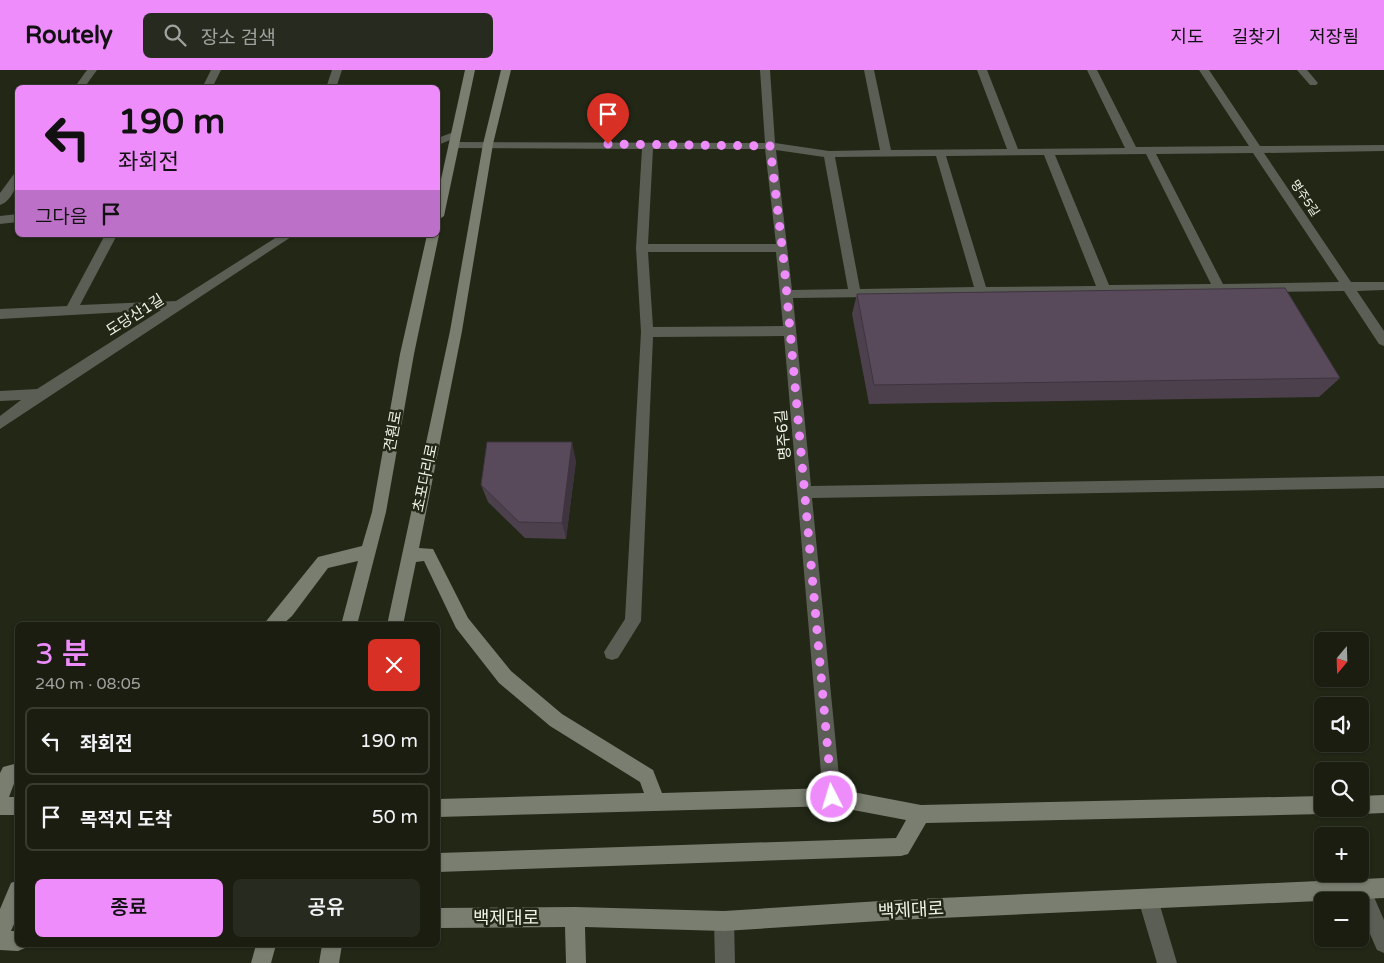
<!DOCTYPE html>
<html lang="ko">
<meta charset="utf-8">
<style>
:root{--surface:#1a1d10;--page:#272a1e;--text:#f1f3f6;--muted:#9fa29f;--line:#383b30;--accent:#ed8cfa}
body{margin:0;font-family:"Varela Round","Noto Sans KR",sans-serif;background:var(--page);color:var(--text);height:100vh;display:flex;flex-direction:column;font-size:19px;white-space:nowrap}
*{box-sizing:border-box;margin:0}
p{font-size:16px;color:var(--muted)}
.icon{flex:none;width:28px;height:28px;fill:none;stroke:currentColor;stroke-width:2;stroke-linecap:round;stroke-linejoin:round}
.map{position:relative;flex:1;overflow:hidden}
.drawer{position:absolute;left:15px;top:552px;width:425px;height:325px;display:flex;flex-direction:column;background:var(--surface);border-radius:8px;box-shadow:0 1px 4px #0004,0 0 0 1px var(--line)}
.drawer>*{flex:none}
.guide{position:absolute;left:15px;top:15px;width:425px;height:152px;border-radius:8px;box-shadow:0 1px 4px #0004,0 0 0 1px var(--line);background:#ed8cfa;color:#111;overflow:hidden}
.needle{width:32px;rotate:199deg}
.fabs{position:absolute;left:1314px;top:562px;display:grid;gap:10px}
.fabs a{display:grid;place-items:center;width:55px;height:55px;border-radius:8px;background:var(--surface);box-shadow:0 1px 4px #0004,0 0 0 1px var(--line);font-size:25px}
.pin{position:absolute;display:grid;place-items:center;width:42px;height:42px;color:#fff;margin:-51px -21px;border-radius:50% 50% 50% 0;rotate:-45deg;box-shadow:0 0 5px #0007}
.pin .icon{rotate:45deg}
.me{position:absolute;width:55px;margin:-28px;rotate:355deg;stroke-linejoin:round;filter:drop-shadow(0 0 4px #0008)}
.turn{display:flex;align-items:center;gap:18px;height:105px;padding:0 20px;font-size:22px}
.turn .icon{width:65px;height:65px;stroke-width:2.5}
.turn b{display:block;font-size:35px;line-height:42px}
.then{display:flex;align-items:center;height:48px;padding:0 20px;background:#0003;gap:10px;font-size:19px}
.round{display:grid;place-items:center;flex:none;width:52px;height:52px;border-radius:8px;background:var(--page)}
.overview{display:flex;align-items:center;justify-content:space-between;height:85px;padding:0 20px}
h1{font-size:30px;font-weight:600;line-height:38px;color:var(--accent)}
.primary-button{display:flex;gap:10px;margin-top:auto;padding:10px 20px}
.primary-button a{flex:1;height:58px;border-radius:8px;background:var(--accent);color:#111;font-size:20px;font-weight:600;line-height:58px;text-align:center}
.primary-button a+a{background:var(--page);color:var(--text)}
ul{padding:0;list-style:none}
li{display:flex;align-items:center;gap:15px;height:68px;margin:0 10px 8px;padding:0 10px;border:2px solid var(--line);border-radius:8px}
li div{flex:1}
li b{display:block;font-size:19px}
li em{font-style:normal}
header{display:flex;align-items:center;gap:30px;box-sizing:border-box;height:70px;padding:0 25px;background:var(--accent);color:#111}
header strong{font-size:24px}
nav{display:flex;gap:28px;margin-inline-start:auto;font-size:18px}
.search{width:350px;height:45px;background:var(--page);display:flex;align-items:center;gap:12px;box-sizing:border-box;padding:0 18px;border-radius:8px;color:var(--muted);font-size:19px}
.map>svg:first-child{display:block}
</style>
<header>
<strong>Routely</strong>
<div class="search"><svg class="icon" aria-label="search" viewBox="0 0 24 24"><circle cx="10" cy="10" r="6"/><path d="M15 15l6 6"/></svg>장소 검색</div>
<nav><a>지도</a><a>길찾기</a><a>저장됨</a></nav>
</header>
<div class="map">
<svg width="1384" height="893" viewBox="0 0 1384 893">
<rect width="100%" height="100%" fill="#222716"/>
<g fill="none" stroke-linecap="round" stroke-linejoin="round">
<path fill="#5b5e55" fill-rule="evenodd" d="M1148,819L1155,822L1158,829L1177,893H1157L1138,829L1141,822Z"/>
<g fill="#5b5e55" fill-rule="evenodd">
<path d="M87,0H97L84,18H74Z"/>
<path d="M211,0H221L212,18H202Z"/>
<path d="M332,0H342L336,18H326Z"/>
<path d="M760,0H770L775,73L829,81L880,80L864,0H874L891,80L1007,79L977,0H987L1018,79L1125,78L1087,0H1097L1136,77L1249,76L1199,0H1209L1260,76L1384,75V81L1264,83L1351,212H1384V220L1357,221L1384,261V276L1379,274L1344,221L793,228L811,416L1384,406V418L812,428L841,727L838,733L832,736L826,733L823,727L784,266L653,267L641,551L618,588L612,590L606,588L604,582L625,549L641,262L636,178L642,79L453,78L448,75L453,72L765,73ZM653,79H765L776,174H648ZM776,80L824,87L848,219L792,220ZM1253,83L1339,212L1223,214L1156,84ZM1146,84L1211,214L1109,215L1055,85ZM1044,85L1096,216L986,217L946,86ZM936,86L974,217L860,219L835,87ZM648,182H776L783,256L653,257Z"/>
<path d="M1297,0H1307L1318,13L1316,15H1310Z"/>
<path d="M456,61L461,64L460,66L438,75V68Z"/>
<path d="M18,103C18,114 12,131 0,135V123L14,104Z"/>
<path d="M18,144V152L0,154V146Z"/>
<path d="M105,165H117L80,235L176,231L280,165H294L0,359V346L21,330L0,331V321L37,319L161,240L0,249V239L67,236Z"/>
<path d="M1360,808L1367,811L1384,850V883L1377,880L1360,841V831H1356L1350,818L1353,811Z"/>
<path d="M724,841L731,844L734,851L735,893H715L714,851L717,844Z"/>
</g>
<g fill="#797e70" fill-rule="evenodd">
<path d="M465,0H475L444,146L438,150V123Z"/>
<path d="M501,0H511L493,74L462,261L419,478L433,479L468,548L511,601L562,644L653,700L662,723L832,718L921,735L1322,726V739H1330L1329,742L1322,744L926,753L908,784L901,786L438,802V783L896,768L906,750L832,736L438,747V729L644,723L640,712L550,656L499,613L456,558L424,491L416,492L403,555H387L450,261L483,74Z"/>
<path d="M438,163L439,165L414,284L386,442L357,555H341L358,491L328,498L292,546L282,555H263L318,487L362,476L372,442L400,284L427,165H438Z"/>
<path d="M18,693V711H15L9,727H18V745H0V703L3,697Z"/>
<path d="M1384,725V743L1360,744L1353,742L1352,739H1360V726Z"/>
<path d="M1384,808V828L896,850L724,861L585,857L586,893H566L565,857L438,858V838L575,837L724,841L896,830Z"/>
<path d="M18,810V845L11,861H18V875H26L25,878L18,881L0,880V839L11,813Z"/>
<path d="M256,875H276L271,893H251Z"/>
<path d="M322,875H342L339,893H319Z"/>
</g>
</g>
<g fill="#4c404d">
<path d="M857,224L1340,308L1319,327L869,334L852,244Z"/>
<path d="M576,391L566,469L525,468L488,432L481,415Z"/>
</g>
<path fill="#3e343f" d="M572,372L576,391L566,469L562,453Z"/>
<g fill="#584a5a" stroke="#3e343f">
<path d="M1285,218L1340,308L874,315L857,224Z"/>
<path d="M487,372H572L562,453L519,452L481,415Z"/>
</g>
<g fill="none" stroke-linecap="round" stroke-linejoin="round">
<path stroke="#ed8cfa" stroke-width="9" stroke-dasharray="0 16.2" d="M608,74L770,76L784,193L832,727"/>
</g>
<g text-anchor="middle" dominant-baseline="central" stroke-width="5" stroke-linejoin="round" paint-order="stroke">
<g font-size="12" fill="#eef2e6" stroke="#222716">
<text transform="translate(1305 128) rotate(56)">명주5길</text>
</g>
<g font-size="15" fill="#eef2e6" stroke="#222716">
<text transform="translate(135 245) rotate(-32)">도당산1길</text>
<text transform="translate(393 361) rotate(-80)">견훤로</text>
<text transform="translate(783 365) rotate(-95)">명주6길</text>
<text transform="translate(425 408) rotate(-78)">초포다리로</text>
</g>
<g font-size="18" fill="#eef2e6" stroke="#222716">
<text transform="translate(911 840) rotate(-3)">백제대로</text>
<text x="506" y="848">백제대로</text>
</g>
</g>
</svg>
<div class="fabs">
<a><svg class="needle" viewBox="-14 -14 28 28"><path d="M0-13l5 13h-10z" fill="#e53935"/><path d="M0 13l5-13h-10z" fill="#9fa29f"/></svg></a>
<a><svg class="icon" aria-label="sound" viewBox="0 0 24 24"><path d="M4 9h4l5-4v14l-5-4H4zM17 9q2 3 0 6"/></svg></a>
<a><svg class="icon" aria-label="search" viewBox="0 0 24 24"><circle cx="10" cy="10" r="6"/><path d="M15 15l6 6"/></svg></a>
<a>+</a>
<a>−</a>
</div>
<div class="pin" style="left:608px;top:74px;background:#d93025"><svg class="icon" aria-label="arrive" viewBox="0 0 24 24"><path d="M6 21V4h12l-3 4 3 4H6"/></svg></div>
<svg class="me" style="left:832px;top:727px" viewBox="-20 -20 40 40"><circle r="17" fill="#ed8cfa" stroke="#fff" stroke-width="3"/><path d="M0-11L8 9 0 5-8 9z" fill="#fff"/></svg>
<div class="guide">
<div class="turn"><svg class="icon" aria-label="left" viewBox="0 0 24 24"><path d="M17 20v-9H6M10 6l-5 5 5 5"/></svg><div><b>190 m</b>좌회전</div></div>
<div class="then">그다음<svg class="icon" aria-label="arrive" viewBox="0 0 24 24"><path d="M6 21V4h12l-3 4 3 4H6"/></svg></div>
</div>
<section class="drawer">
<div class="overview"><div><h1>3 분</h1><p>240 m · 08:05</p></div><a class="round" style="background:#d93025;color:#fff"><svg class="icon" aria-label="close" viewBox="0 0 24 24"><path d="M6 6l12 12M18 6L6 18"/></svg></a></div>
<ul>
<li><svg class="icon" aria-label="left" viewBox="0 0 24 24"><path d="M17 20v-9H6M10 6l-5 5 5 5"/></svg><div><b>좌회전</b></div><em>190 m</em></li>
<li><svg class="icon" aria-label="arrive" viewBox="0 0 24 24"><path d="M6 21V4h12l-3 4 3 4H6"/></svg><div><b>목적지 도착</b></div><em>50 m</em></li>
</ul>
<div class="primary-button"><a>종료</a><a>공유</a></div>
</section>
</div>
